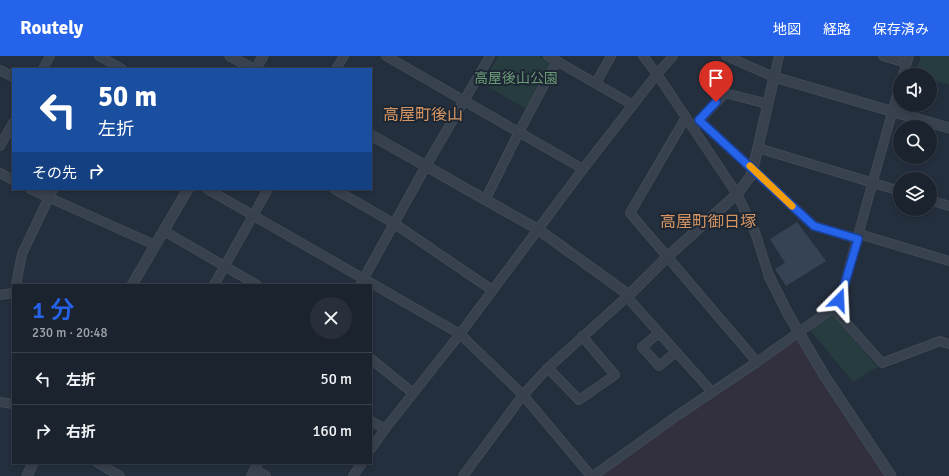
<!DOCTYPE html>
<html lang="ja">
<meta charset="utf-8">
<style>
:root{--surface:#1b232e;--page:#282f3a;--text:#f1f3f6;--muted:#a0a4aa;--line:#39404a;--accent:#2563eb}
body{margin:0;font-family:Signika,"Noto Sans JP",sans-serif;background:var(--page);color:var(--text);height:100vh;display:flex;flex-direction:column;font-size:15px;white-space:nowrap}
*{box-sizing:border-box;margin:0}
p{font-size:13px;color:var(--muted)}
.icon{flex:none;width:22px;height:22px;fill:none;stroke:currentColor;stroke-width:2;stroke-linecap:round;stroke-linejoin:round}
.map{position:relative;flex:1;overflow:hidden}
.side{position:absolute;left:12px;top:228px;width:360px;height:180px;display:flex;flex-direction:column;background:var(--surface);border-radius:0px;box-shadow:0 2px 6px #0003,0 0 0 1px var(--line)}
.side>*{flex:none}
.hud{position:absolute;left:12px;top:12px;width:360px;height:122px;border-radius:0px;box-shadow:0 2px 6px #0003,0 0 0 1px var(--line);background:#1a4fa0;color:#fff;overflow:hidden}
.buttons{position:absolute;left:893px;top:12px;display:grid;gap:8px}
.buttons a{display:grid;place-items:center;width:44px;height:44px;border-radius:50%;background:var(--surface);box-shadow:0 2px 6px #0003,0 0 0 1px var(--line);font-size:20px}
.pin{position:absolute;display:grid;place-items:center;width:34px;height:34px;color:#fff;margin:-41px -17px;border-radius:50% 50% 50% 0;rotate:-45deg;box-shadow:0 0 4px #0007}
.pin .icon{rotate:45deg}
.me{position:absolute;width:44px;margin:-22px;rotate:21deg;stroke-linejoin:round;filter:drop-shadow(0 0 3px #0008)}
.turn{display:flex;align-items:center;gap:14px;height:84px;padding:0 20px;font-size:18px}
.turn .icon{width:52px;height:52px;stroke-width:2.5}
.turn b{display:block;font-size:28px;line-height:34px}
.then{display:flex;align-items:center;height:38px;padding:0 20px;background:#0003;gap:8px;font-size:15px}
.round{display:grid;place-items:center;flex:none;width:42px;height:42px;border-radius:21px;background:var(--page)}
.summary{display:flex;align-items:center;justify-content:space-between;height:68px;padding:0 20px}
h1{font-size:24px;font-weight:600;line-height:30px;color:var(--accent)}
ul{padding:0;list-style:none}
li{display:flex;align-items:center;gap:12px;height:52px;padding:0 20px;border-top:1px solid var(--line)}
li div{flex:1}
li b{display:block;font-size:15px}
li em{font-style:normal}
header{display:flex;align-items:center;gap:24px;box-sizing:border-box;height:56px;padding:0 20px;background:var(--accent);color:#fff}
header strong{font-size:19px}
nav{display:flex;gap:22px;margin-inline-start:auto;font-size:14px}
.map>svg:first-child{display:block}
</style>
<header>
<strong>Routely</strong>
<nav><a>地図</a><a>経路</a><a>保存済み</a></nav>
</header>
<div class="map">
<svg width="949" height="420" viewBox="0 0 949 420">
<rect width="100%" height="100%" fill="#242f3e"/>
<path fill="#32303f" d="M798,276L888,420H593Z"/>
<g fill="#263c3f">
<path d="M498,0H539L550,7L526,53L483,28Z"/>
<path d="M921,0H949V29L930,23V19H915Z"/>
<path d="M832,257L877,311L853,326L810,274Z"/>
</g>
<path fill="#364354" d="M797,166L826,205L786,230L775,213L785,207L770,183Z"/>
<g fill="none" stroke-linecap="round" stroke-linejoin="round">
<g stroke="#414a57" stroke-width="10">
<g id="minor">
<path d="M99,0L122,13"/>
<path d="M386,0L583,113"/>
<path d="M548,0L633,49"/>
<path d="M643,0L657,18L737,138L755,176L769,220"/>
<path d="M726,0L774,21L779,0"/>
<path d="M883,0L906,7"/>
<path d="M43,13L50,0"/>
<path d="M336,13L344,0"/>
<path d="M0,14L13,21"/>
<path d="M903,19L909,0"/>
<path d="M596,27L611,0"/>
<path d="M686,61L630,157L757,306"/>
<path d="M699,64L814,170L858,183"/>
<path d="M696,68L725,37L768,48"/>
<path d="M0,90L13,67"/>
<path d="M758,92L900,135"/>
<path d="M0,117L13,124"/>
<path d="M30,133L155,189"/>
<path d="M207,133L460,278L523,339L591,420"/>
<path d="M334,133L395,168L492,234"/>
<path d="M485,144L519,76L557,5"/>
<path d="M930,144L949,150"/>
<path d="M164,175L257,229"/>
<path d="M859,178L949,205"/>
<path d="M16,229L22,198L53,133"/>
<path d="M214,229L268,133"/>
<path d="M360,229L426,110L490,0"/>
<path d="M0,239L13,237"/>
<path d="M627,241L712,336"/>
<path d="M833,252L882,307L940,285L949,288"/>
<path d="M659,277L642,291L659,310L676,296"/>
<path d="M371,303L413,337"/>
<path d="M548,312L579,344L615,319L582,280"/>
<path d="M0,346L13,348"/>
<path d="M371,365L385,373"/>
<path d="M371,393L385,373L460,278L583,113L657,18L673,0"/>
<path d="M98,407L120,420"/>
<path d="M255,413L266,420"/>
<path d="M251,420L258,407"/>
<path d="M353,420L362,407"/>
<path d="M463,420L523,339L548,312L629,239"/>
<path d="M593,420L678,359L757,306L833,252L842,237L900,28"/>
</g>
</g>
<g stroke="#414a57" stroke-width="11">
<g id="tertiary">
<path d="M230,0L253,13"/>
<path d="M256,13L263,0"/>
<path d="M371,79L539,174L629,239L667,201L737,138L750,121L753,113L774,21L949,72"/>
<path d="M769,220L787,256L824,319L891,420"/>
<path d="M132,229L188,133"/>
<path d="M27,420L33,407"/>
</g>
</g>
<use href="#minor" stroke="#38414e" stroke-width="8"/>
<use href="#tertiary" stroke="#38414e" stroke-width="9"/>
</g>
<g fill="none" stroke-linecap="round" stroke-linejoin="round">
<g stroke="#184099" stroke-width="10">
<path id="route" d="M716,46L699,64L814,170L858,183L842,237L839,244"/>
</g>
<use href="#route" stroke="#2563eb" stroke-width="7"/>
<path stroke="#f59e0b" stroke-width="7" d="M750,110L792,150"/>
</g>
<g text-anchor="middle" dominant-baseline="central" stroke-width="4" stroke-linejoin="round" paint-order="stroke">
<g font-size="14" fill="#6b9a76" stroke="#1d2633">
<text x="516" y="22">高屋後山公園</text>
</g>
<g font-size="16" fill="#d59563" stroke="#1d2633">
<text x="423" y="59">高屋町後山</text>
<text x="708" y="166">高屋町御日塚</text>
</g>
</g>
</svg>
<div class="buttons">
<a><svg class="icon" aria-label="sound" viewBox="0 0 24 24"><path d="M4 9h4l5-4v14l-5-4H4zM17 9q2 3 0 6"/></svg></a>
<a><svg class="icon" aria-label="search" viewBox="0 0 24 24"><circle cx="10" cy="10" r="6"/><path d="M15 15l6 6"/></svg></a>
<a><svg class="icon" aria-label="layers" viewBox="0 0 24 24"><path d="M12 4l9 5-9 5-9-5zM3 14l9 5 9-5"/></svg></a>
</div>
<div class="pin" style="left:716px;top:46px;background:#d93025"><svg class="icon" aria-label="arrive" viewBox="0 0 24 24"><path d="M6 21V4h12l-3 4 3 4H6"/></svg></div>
<svg class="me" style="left:839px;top:244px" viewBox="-20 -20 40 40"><path d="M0-17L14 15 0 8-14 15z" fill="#2563eb" stroke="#fff" stroke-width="4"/></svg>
<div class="hud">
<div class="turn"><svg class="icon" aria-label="left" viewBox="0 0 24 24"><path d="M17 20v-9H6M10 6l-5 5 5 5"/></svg><div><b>50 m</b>左折</div></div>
<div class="then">その先<svg class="icon" aria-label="right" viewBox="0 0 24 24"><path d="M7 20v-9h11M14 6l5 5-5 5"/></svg></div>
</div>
<section class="side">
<div class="summary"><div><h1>1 分</h1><p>230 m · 20:48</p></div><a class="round"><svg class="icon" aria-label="close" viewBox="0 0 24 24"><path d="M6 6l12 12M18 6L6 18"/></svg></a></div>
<ul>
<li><svg class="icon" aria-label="left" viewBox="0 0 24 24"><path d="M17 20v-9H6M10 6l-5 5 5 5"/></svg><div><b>左折</b></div><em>50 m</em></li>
<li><svg class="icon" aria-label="right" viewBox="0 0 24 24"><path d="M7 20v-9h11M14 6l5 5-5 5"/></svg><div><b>右折</b></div><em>160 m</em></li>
</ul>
</section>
</div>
